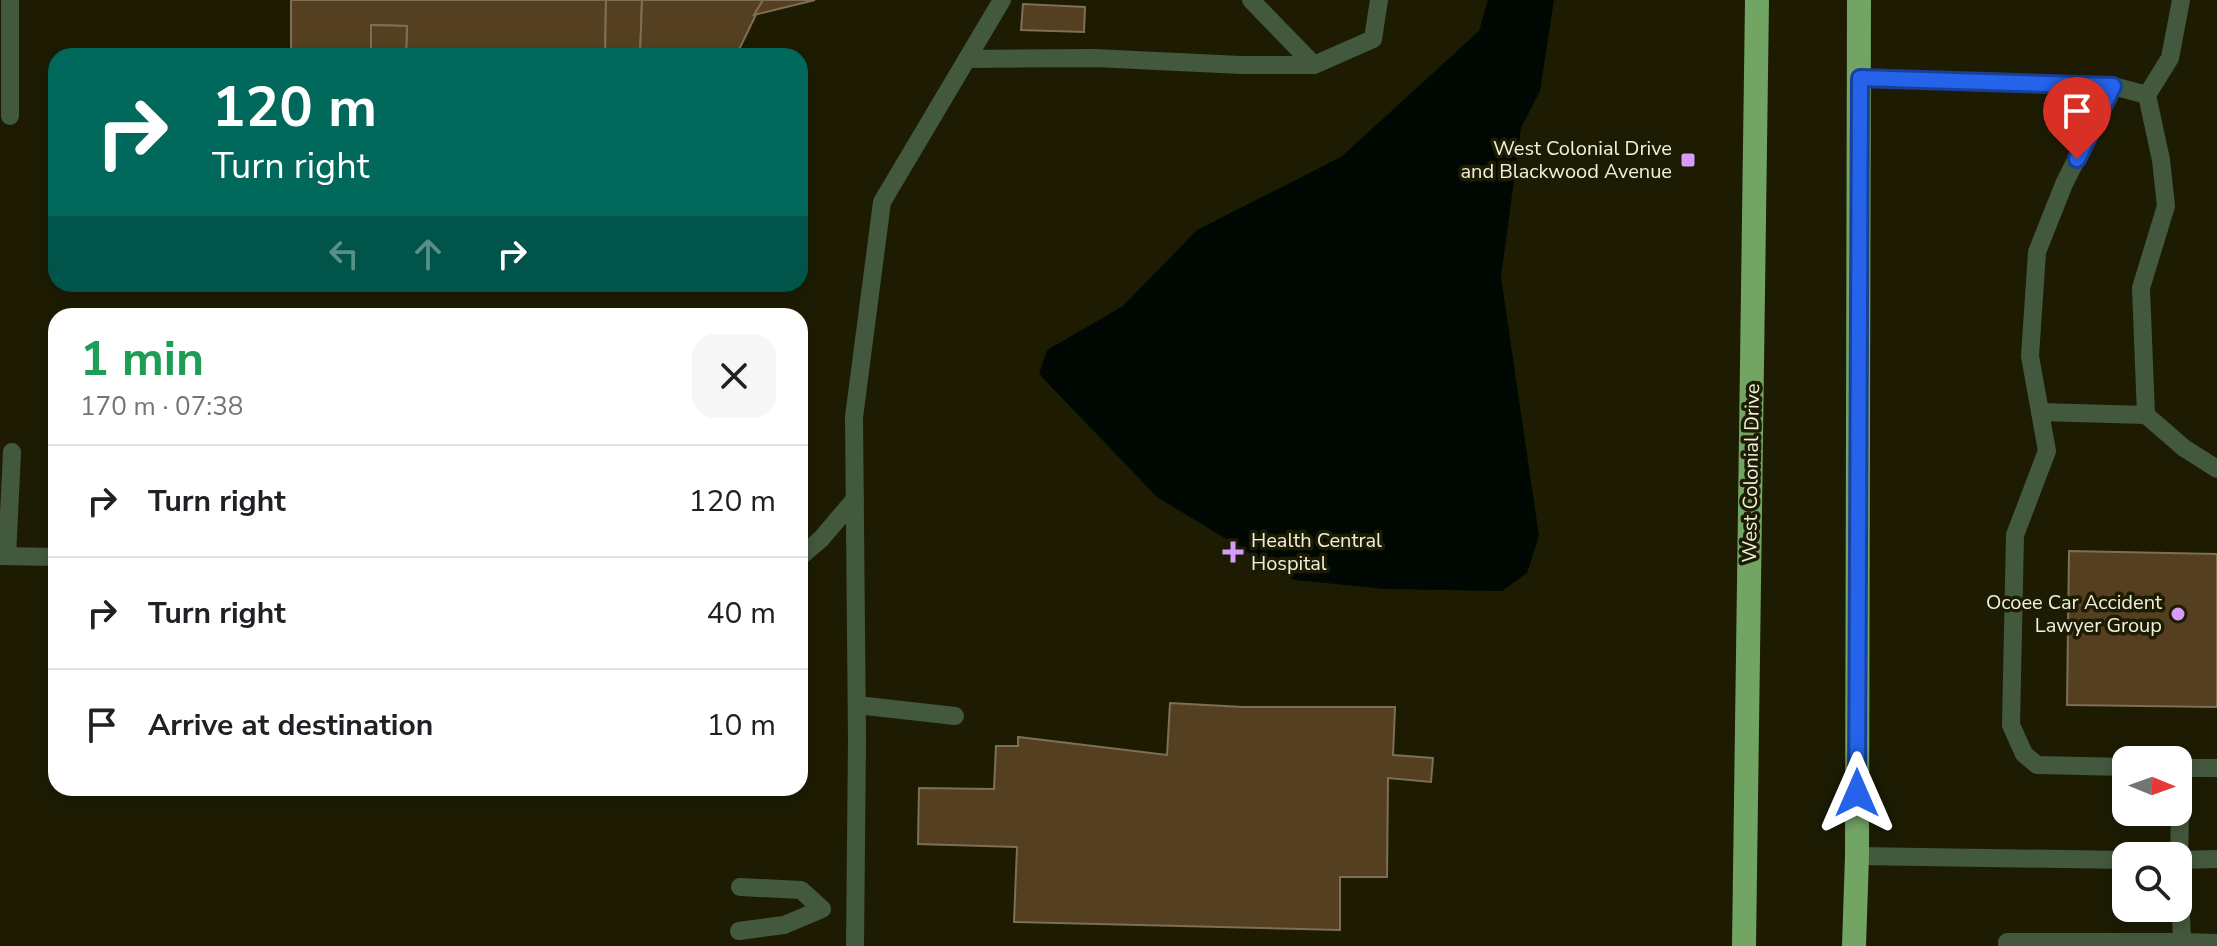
<!DOCTYPE html>
<meta charset="utf-8">
<style>
:root{--surface:#fff;--page:#f6f6f6;--text:#202124;--muted:#757577;--line:#e0e0e0}
body{margin:0;font-family:"Nunito Sans",sans-serif;background:var(--page);color:var(--text);height:100vh;display:flex;flex-direction:column;font-size:30px;white-space:nowrap}
*{box-sizing:border-box;margin:0}
p{font-size:26px;color:var(--muted)}
.icon{flex:none;width:44px;height:44px;fill:none;stroke:currentColor;stroke-width:2;stroke-linecap:round;stroke-linejoin:round}
.map{position:relative;flex:1;overflow:hidden}
.details{position:absolute;left:48px;top:308px;width:760px;height:488px;display:flex;flex-direction:column;background:var(--surface);border-radius:24px;box-shadow:0 4px 12px #0003}
.details>*{flex:none}
.hud{position:absolute;left:48px;top:48px;width:760px;height:244px;border-radius:24px;box-shadow:0 4px 12px #0003;background:#00695c;color:#fff;overflow:hidden}
.needle{width:52px;rotate:91deg}
.fabs{position:absolute;left:2112px;top:746px;display:grid;gap:16px}
.fabs a{display:grid;place-items:center;width:80px;height:80px;border-radius:16px;background:var(--surface);box-shadow:0 4px 12px #0003;font-size:40px}
.pin{position:absolute;display:grid;place-items:center;width:68px;height:68px;color:#fff;margin:-82px -34px;border-radius:50% 50% 50% 0;rotate:-45deg;box-shadow:0 0 8px #0007}
.pin .icon{rotate:45deg}
.me{position:absolute;width:88px;margin:-44px;rotate:0deg;stroke-linejoin:round;filter:drop-shadow(0 0 6px #0008)}
.turn{display:flex;align-items:center;gap:28px;height:168px;padding:0 32px;font-size:36px}
.turn .icon{width:104px;height:104px;stroke-width:2.5}
.turn b{display:block;font-size:56px;line-height:68px}
.lanes{display:flex;align-items:center;height:76px;padding:0 32px;background:#0003;justify-content:center;gap:40px;direction:ltr}
.lanes .off{opacity:.35}
.round{display:grid;place-items:center;flex:none;width:84px;height:84px;border-radius:24px;background:var(--page)}
.head{display:flex;align-items:center;justify-content:space-between;height:136px;padding:0 32px}
h1{font-size:48px;font-weight:700;line-height:60px;color:#1e9e55}
ul{padding:0;list-style:none}
li{display:flex;align-items:center;gap:24px;height:112px;padding:0 32px;border-top:2px solid var(--line)}
li div{flex:1}
li b{display:block;font-size:30px}
li em{font-style:normal}
.map>svg:first-child{display:block}
</style>
<div class="map">
<svg width="2217" height="946" viewBox="0 0 2217 946">
<rect width="100%" height="100%" fill="#1d1c03"/>
<path fill="#000804" d="M1488,0H1554L1540,91L1521,128L1501,277L1539,536L1527,573L1502,591L1386,589L1294,580L1157,497L1039,374L1047,350L1123,306L1197,230L1341,157L1479,31Z"/>
<g fill="#544020" stroke="#7f6e56" stroke-width="2">
<path d="M291,0H606L605,56H406L407,26L371,25V56H291Z"/>
<path d="M606,0H642L640,56H605Z"/>
<path d="M642,0H763L736,56H640Z"/>
<path d="M763,0H815L754,15Z"/>
<path d="M1023,4L1085,7L1084,32L1021,30Z"/>
<path d="M371,25L407,26L406,56H371Z"/>
<path d="M2069,551L2217,554V707L2067,705Z"/>
<path d="M1170,703L1243,707H1395L1393,755L1433,758L1431,782L1388,778L1387,877H1340V930L1014,922L1017,847L918,844L919,788L994,789L996,746H1018V737L1167,755Z"/>
</g>
<g fill="none" stroke-linecap="round" stroke-linejoin="round">
<g stroke="#43593e" stroke-width="18">
<path d="M1251,0L1314,65L1373,39L1379,0"/>
<path d="M967,59L1094,58L1241,65H1314"/>
<path d="M1860,78L2113,86L2147,95"/>
<path d="M2113,86L2064,184L2037,252L2030,356L2040,412L2146,415L2141,288L2166,206L2161,160L2147,95L2170,58L2181,0"/>
<path d="M10,116V0"/>
<path d="M2040,412L2047,451L2015,535L2011,725L2024,754L2037,765L2126,767"/>
<path d="M2146,415L2184,448L2217,469"/>
<path d="M0,556L56,557"/>
<path d="M7,556L12,452"/>
<path d="M800,557L821,539L855,499"/>
<path d="M857,705L955,716"/>
<path d="M2178,768H2181L2179,860L2182,942L2217,943"/>
<path d="M2181,768H2217"/>
<path d="M1857,856L2126,860"/>
<path d="M2178,860L2217,859"/>
<path d="M739,931L784,925L822,909L801,890L740,887"/>
<path d="M855,946L857,739L854,417L882,202L1002,0"/>
<path d="M2007,946V942H2182"/>
</g>
<g stroke="#72a464" stroke-width="24">
<path d="M1744,946L1757,0"/>
<path d="M1854,946L1857,856L1859,0"/>
</g>
</g>
<g fill="none" stroke-linecap="round" stroke-linejoin="round">
<g stroke="#184099" stroke-width="20">
<path id="route" d="M1857,793L1860,78L2113,86L2077,159"/>
</g>
<use href="#route" stroke="#2563eb" stroke-width="14"/>
</g>
<g fill="#d59cfb" stroke="#1d1c03" stroke-width="3">
<rect x="1680" y="152" width="16" height="16" rx="4"/>
<path d="M1229 540h8v8h8v8h-8v8h-8v-8h-8v-8h8z"/>
<circle cx="2178" cy="614" r="8"/>
</g>
<g text-anchor="middle" dominant-baseline="central" stroke-width="7" stroke-linejoin="round" paint-order="stroke">
<g font-size="20" fill="#f0f0e1" stroke="#1d1c03" text-anchor="end">
<text x="1672" y="148">West Colonial Drive<tspan x="1672" dy="23">and Blackwood Avenue</tspan></text>
<text x="1251" y="540" text-anchor="start">Health Central<tspan x="1251" dy="23">Hospital</tspan></text>
<text x="2162" y="602">Ocoee Car Accident<tspan x="2162" dy="23">Lawyer Group</tspan></text>
</g>
<g font-size="20" fill="#f0f0e1" stroke="#1d1c03">
<text transform="translate(1751 473) rotate(-89)">West Colonial Drive</text>
</g>
</g>
</svg>
<div class="fabs">
<a><svg class="needle" viewBox="-14 -14 28 28"><path d="M0-13l5 13h-10z" fill="#e53935"/><path d="M0 13l5-13h-10z" fill="#757577"/></svg></a>
<a><svg class="icon" aria-label="search" viewBox="0 0 24 24"><circle cx="10" cy="10" r="6"/><path d="M15 15l6 6"/></svg></a>
</div>
<div class="pin" style="left:2077px;top:159px;background:#d93025"><svg class="icon" aria-label="arrive" viewBox="0 0 24 24"><path d="M6 21V4h12l-3 4 3 4H6"/></svg></div>
<svg class="me" style="left:1857px;top:793px" viewBox="-20 -20 40 40"><path d="M0-17L14 15 0 8-14 15z" fill="#2563eb" stroke="#fff" stroke-width="4"/></svg>
<div class="hud">
<div class="turn"><svg class="icon" aria-label="right" viewBox="0 0 24 24"><path d="M7 20v-9h11M14 6l5 5-5 5"/></svg><div><b>120 m</b>Turn right</div></div>
<div class="lanes"><svg class="icon off" aria-label="left" viewBox="0 0 24 24"><path d="M17 20v-9H6M10 6l-5 5 5 5"/></svg><svg class="icon off" aria-label="ahead" viewBox="0 0 24 24"><path d="M12 20V5M6 11l6-6 6 6"/></svg><svg class="icon" aria-label="right" viewBox="0 0 24 24"><path d="M7 20v-9h11M14 6l5 5-5 5"/></svg></div>
</div>
<section class="details">
<div class="head"><div><h1>1 min</h1><p>170 m · 07:38</p></div><a class="round"><svg class="icon" aria-label="close" viewBox="0 0 24 24"><path d="M6 6l12 12M18 6L6 18"/></svg></a></div>
<ul>
<li><svg class="icon" aria-label="right" viewBox="0 0 24 24"><path d="M7 20v-9h11M14 6l5 5-5 5"/></svg><div><b>Turn right</b></div><em>120 m</em></li>
<li><svg class="icon" aria-label="right" viewBox="0 0 24 24"><path d="M7 20v-9h11M14 6l5 5-5 5"/></svg><div><b>Turn right</b></div><em>40 m</em></li>
<li><svg class="icon" aria-label="arrive" viewBox="0 0 24 24"><path d="M6 21V4h12l-3 4 3 4H6"/></svg><div><b>Arrive at destination</b></div><em>10 m</em></li>
</ul>
</section>
</div>
